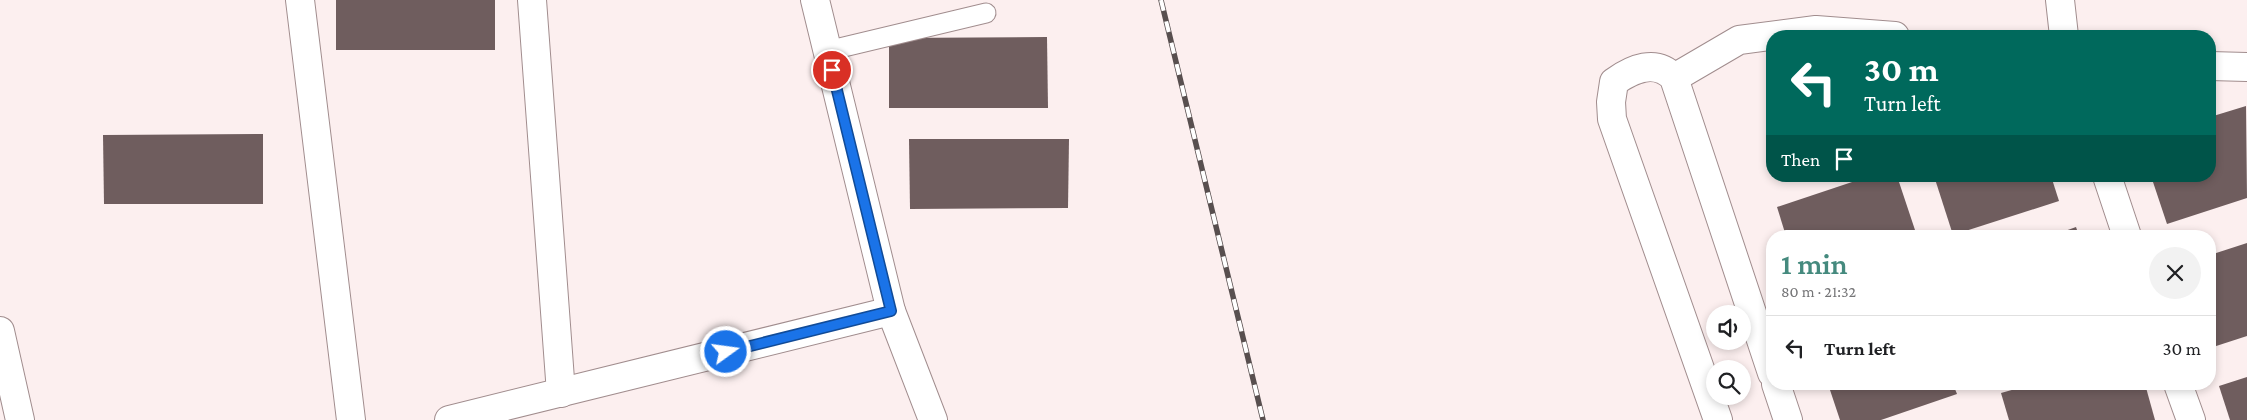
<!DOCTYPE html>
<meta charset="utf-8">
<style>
:root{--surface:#fff;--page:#f2f2f2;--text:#202124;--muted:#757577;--line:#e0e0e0;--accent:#458a7e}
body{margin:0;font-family:"Crimson Pro",serif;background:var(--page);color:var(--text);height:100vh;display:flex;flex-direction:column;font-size:19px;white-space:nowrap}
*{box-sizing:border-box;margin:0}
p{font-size:16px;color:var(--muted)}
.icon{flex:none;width:28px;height:28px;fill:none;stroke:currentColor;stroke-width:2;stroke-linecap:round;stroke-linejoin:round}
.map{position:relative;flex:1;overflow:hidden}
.details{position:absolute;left:1766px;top:230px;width:450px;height:160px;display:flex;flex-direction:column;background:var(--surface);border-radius:20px;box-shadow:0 2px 8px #0003}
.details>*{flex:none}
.banner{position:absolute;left:1766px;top:30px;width:450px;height:152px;border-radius:20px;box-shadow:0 2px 8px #0003;background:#00695c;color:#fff;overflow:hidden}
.buttons{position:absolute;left:1706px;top:305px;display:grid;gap:10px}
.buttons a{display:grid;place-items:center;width:45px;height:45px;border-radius:50%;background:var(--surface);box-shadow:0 2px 8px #0003;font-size:25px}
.pin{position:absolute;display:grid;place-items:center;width:42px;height:42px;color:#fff;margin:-21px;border:2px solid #fff;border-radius:50%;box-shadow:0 1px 5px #0007}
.me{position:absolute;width:55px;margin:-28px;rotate:76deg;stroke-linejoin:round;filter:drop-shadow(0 0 4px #0008)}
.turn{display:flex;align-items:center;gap:18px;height:105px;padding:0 15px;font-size:22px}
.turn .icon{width:65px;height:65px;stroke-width:2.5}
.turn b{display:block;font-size:35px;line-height:42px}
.then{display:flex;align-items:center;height:48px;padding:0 15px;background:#0003;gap:10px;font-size:19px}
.round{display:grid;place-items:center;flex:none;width:52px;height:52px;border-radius:26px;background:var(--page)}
.summary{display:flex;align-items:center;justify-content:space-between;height:85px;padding:0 15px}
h1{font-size:30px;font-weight:600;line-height:38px;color:var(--accent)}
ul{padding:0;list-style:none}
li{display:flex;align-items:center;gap:15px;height:65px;padding:0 15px;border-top:1px solid var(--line)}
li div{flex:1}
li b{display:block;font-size:19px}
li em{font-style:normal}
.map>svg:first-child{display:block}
</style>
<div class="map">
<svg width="2247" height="420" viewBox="0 0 2247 420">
<rect width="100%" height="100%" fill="#fcefef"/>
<g fill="#6f5d5e">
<rect x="336" y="0" width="159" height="50"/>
<path d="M1047,37L1048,108H889V38Z"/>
<path d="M2246,106L2247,198L2167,224L2151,176H2210V117Z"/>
<path d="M263,134V204H104L103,135Z"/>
<path d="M909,139H1069L1068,208L910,209Z"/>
<path d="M1870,176H1897L1917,236H1786L1777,207Z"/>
<path d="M1934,176H2051L2059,201L1953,235Z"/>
<path d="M2076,227L2079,236H2051Z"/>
<path d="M2247,243V336L2210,348V255Z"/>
<path d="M2247,377V420H2230L2219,386Z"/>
<path d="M1828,384H1953L1957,394L1881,420H1840Z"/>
<path d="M2033,384H2145L2155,420H2009L2001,393Z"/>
</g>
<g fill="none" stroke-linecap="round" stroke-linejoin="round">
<g stroke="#a18d8e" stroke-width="21">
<path id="lane" d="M827,51L986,13"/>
</g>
<g stroke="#a18d8e" stroke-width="30">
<g id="street">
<path d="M300,0L351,420"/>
<path d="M532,0L561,393"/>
<path d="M2060,0L2064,36"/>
<path d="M2210,66L2247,67"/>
<path d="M1674,78L1739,40L1816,30L1895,36"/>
<path d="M2107,176L2127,236"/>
<path d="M891,311L933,420"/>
<path d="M1776,384L1788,420"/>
<path d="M2178,384L2191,420"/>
<path d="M449,420L891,311L815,0"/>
<path d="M1718,420L1612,119L1611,102L1614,82C1632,69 1656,58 1674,78L1772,373"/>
</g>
</g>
<g stroke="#a18d8e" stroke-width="30">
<path id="primary" d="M0,331L20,420"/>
</g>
<use href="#lane" stroke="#fff" stroke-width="19"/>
<use href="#street" stroke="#fff" stroke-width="28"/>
<use href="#primary" stroke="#fff" stroke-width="28"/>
<g stroke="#584f4f" stroke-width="5.5">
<path id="rail" d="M1161,0L1263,420"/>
</g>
<use href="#rail" stroke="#fff" stroke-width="4" stroke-dasharray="11" stroke-linecap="butt"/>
</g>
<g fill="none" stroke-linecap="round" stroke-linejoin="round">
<g stroke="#114b97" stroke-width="12">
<path id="route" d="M726,352L891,311L832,70"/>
</g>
<use href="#route" stroke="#1a73e8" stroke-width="9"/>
</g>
</svg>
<div class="buttons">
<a><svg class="icon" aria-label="sound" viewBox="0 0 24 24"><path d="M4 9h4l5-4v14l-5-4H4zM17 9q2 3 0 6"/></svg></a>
<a><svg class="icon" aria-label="search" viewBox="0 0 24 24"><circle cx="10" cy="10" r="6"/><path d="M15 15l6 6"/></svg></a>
</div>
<div class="pin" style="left:832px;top:70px;background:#d93025"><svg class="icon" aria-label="arrive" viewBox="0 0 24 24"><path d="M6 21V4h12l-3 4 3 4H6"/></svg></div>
<svg class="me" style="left:726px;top:352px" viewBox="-20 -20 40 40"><circle r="17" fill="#1a73e8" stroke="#fff" stroke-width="3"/><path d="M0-11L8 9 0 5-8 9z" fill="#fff"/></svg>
<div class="banner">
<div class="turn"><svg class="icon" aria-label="left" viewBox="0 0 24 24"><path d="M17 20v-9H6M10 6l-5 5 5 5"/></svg><div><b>30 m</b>Turn left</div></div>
<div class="then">Then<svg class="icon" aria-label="arrive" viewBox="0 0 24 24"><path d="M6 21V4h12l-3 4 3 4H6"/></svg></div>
</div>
<section class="details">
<div class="summary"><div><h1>1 min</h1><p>80 m · 21:32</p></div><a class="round"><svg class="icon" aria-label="close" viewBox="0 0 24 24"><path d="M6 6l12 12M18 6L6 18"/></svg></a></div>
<ul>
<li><svg class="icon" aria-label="left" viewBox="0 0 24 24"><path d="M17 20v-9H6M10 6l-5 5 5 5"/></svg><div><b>Turn left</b></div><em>30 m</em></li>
</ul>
</section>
</div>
